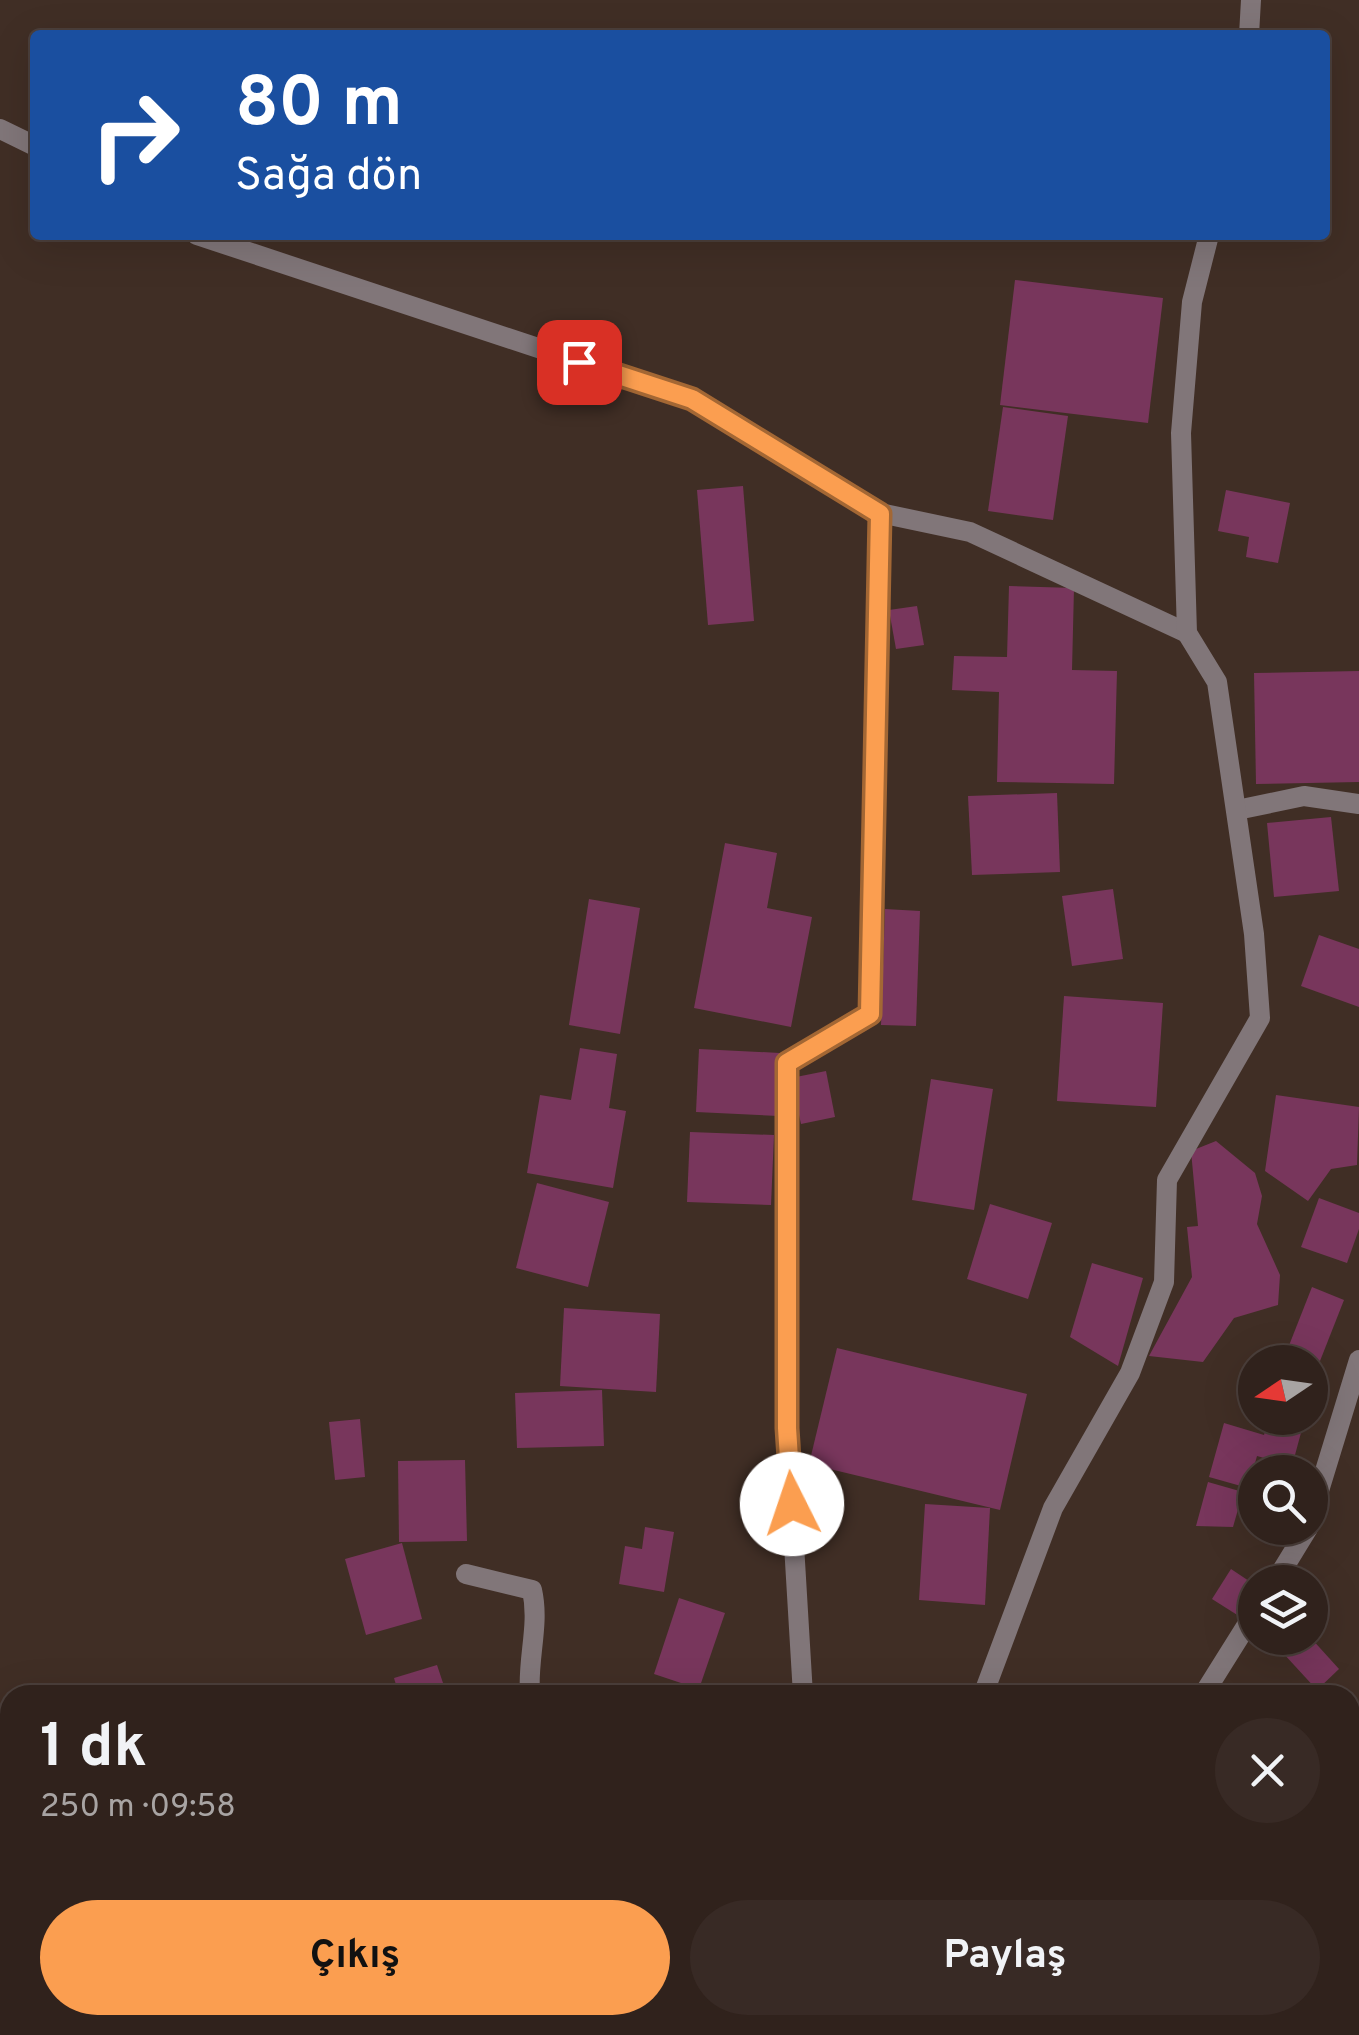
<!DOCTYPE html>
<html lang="tr">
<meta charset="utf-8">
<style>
:root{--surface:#30221c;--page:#382a25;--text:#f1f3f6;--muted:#a8a4a3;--line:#4b3f3b;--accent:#fb9e50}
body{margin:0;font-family:Overpass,sans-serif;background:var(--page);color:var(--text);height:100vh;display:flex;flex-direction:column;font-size:38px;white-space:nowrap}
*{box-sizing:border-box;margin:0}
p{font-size:32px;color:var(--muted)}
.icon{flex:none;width:55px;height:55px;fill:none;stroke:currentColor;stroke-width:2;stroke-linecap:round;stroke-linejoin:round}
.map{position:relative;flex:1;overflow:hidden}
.side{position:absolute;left:0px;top:1685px;width:1360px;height:350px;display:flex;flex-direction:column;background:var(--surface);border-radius:30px 30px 0 0;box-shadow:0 10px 40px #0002,0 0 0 2px var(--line)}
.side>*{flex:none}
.top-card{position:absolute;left:30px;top:30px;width:1300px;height:210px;border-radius:10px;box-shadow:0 10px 40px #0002,0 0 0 2px var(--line);background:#1a4fa0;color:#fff;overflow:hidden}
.needle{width:65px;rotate:257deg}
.fabs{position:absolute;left:1238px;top:1345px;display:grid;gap:20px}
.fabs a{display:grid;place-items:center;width:90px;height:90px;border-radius:50%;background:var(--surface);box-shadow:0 10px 40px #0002,0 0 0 2px var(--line);font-size:50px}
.pin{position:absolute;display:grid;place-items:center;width:85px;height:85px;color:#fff;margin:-42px;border-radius:20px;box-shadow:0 5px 15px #0006}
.me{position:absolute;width:110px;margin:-55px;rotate:356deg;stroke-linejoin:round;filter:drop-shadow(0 0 8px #0008)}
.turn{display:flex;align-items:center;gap:35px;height:210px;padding:0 40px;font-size:45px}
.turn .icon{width:130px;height:130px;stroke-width:2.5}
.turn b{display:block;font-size:70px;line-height:85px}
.round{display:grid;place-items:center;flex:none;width:105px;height:105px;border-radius:52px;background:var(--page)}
.overview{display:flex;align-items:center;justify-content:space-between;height:170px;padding:0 40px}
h1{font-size:60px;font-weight:700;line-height:75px}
.button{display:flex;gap:20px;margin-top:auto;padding:20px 40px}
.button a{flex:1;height:115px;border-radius:60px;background:var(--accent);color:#111;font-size:40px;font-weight:700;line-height:115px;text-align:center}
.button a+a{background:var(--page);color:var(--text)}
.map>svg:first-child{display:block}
</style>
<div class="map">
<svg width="1359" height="2035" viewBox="0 0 1359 2035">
<rect width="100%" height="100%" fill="#402e25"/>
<g fill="#78365c">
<path d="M1015,280L1163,298L1148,423L1000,405Z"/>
<path d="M1003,407L1068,416L1053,520L988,511Z"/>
<path d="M743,486L754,621L708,625L697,490Z"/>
<path d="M1226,490L1290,503L1278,563L1246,557L1249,537L1218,531Z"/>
<path d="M1009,586L1074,588L1072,670L1117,671L1114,784L997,782L999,692L952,690L954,656L1007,657Z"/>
<path d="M917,606L924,645L896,649L889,610Z"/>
<path d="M1359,671V782L1256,784L1254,673Z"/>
<path d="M1057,793L1060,872L972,875L968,796Z"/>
<path d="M1331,817L1339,891L1274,897L1267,823Z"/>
<path d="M725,843L777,853L767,908L812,917L791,1027L694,1008Z"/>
<path d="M1113,889L1123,959L1072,966L1062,896Z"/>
<path d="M589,899L640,908L620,1034L569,1025Z"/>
<path d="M885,909L920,911L916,1026L881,1025Z"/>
<path d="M1319,935L1359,949V1007L1301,986Z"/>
<path d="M1064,996L1163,1003L1156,1107L1057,1101Z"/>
<path d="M580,1048L617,1054L609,1108L626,1111L613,1188L527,1173L540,1095L571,1100Z"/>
<path d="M699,1049L780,1053L778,1116L696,1112Z"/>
<path d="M826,1071L835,1117L801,1124L791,1078Z"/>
<path d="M931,1079L993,1089L974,1210L912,1200Z"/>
<path d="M1276,1095L1359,1107L1357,1165L1331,1169L1308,1201L1265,1171Z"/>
<path d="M690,1132L774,1135L771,1205L687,1202Z"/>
<path d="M1216,1141L1255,1173L1262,1196L1257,1224L1280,1275L1278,1305L1234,1318L1203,1362L1149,1356L1192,1277L1187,1227L1198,1226L1191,1151Z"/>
<path d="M537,1183L609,1202L588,1287L516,1268Z"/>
<path d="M1319,1198L1359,1213V1229L1347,1263L1301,1247Z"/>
<path d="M990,1204L1052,1223L1028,1299L967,1279Z"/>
<path d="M1092,1263L1143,1278L1118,1366L1070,1337Z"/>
<path d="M1312,1287L1344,1300L1320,1361L1288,1348Z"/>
<path d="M564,1308L660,1314L656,1392L560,1386Z"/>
<path d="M837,1348L1027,1394L1000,1510L809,1464Z"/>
<path d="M602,1390L604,1446L517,1448L515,1393Z"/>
<path d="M1269,1418H1305L1292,1466L1257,1456L1248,1488L1209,1477L1224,1423L1264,1435Z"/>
<path d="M360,1419L365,1477L335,1480L329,1422Z"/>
<path d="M465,1460L467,1541L399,1542L398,1461Z"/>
<path d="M1208,1482L1243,1492L1233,1527L1196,1526Z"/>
<path d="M925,1504L990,1508L985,1605L919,1600Z"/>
<path d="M645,1527L674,1532L664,1592L619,1584L625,1546L642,1549Z"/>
<path d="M402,1543L422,1619L366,1635L345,1559Z"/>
<path d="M1231,1569L1255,1585V1598L1242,1618L1212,1599Z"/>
<path d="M679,1598L725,1613L699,1689L654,1674Z"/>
<path d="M1310,1637L1339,1669L1317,1690L1283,1653L1299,1638Z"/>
<path d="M437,1665L447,1695H399L394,1678Z"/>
<path d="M1359,1818V1855L1350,1857V1820Z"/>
<path d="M1359,1896V1966L1350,1968V1898Z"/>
</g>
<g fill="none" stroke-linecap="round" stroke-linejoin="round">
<g stroke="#817679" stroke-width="20">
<path d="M1249,35L1251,0"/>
<path d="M0,129L35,146"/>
<path d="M197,235L692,399L880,513L970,532L1187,633"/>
<path d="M1237,810L1304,796L1359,804"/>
<path d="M1310,1520L1359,1360"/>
<path d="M466,1574L532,1590C540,1625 527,1659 530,1695"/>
<path d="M1275,1582L1308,1528"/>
<path d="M803,1695L787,1428V1063L870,1014L880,513"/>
<path d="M983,1695L1053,1508L1130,1373L1164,1282L1167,1180L1260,1018L1254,934L1217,682L1187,633L1181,433L1192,302L1209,235"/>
<path d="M1203,1695L1255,1612"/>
<path d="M876,2025L918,2035"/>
<path d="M479,2035L485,2025"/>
<path d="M944,2035L950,2025"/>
</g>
<g stroke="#ae9da1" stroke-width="20">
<path d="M0,1781L10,1783"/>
<path d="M1350,1809L1359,1810"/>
</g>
</g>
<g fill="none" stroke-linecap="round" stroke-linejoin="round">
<g stroke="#a36734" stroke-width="25">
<path id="route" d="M579,362L692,399L880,514L870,1014L787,1063V1428L792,1504"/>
</g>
<use href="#route" stroke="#fb9e50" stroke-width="18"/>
</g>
</svg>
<div class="fabs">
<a><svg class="needle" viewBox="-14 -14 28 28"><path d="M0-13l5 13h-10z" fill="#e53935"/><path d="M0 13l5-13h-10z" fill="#a8a4a3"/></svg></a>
<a><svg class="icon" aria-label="search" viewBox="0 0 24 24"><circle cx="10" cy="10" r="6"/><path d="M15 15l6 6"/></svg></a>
<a><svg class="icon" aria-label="layers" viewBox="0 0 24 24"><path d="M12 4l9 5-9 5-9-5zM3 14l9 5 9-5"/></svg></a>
</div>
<div class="pin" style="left:579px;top:362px;background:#d93025"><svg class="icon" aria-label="arrive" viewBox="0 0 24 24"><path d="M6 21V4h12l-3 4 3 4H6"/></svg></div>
<svg class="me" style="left:792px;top:1504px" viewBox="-20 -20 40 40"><circle r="19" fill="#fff"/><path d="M0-13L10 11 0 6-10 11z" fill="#fb9e50"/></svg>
<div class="top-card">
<div class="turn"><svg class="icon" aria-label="right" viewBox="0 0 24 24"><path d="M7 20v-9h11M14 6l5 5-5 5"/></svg><div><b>80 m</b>Sağa dön</div></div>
</div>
<section class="side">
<div class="overview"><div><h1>1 dk</h1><p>250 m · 09:58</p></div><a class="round"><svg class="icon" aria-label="close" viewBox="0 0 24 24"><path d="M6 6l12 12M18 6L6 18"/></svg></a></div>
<div class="button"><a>Çıkış</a><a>Paylaş</a></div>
</section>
</div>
